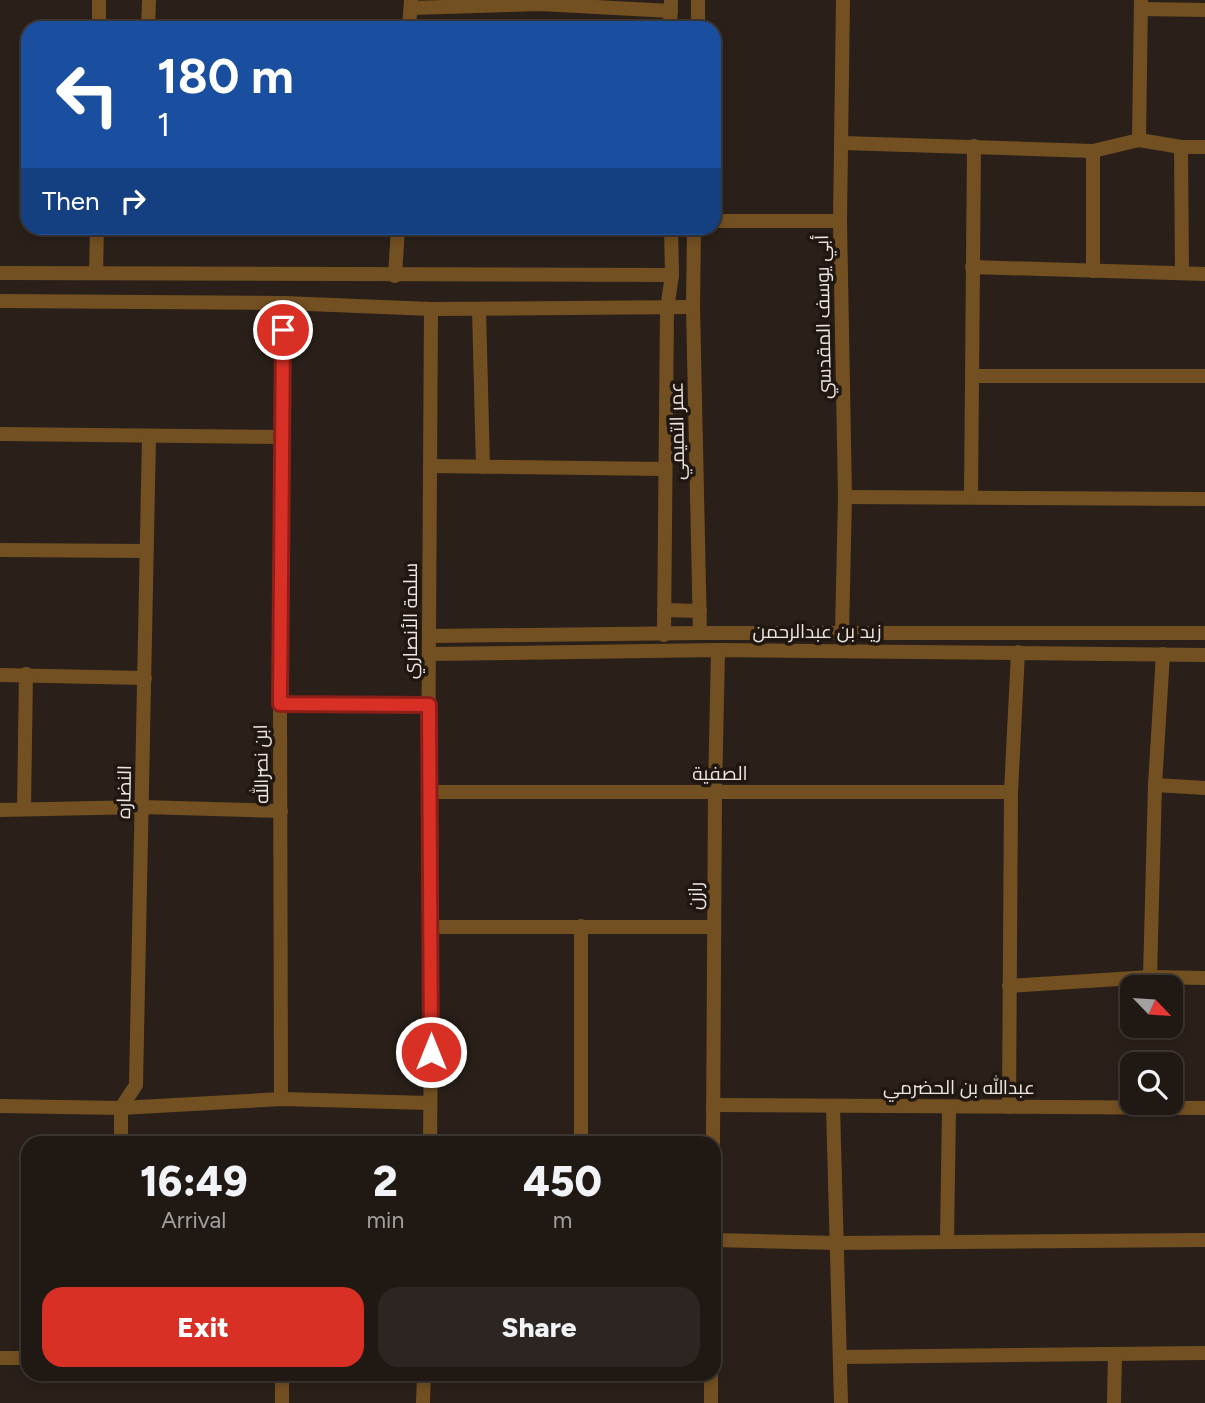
<!DOCTYPE html>
<meta charset="utf-8">
<style>
:root{--surface:#201813;--page:#2d2521;--text:#f1f3f6;--muted:#a2a0a0;--line:#3d3733;--accent:#d93025}
body{margin:0;font-family:Figtree,Cairo,sans-serif;background:var(--page);color:var(--text);height:100vh;display:flex;flex-direction:column;font-size:26px;white-space:nowrap}
*{box-sizing:border-box;margin:0}
p{font-size:23px;color:var(--muted)}
.icon{flex:none;width:38px;height:38px;fill:none;stroke:currentColor;stroke-width:2;stroke-linecap:round;stroke-linejoin:round}
.map{position:relative;flex:1;overflow:hidden}
.sheet{position:absolute;left:21px;top:1136px;width:700px;height:245px;display:flex;flex-direction:column;background:var(--surface);border-radius:21px;box-shadow:0 4px 10px #0003,0 0 0 2px var(--line)}
.sheet>*{flex:none}
.guide{position:absolute;left:21px;top:21px;width:700px;height:214px;border-radius:21px;box-shadow:0 4px 10px #0003,0 0 0 2px var(--line);background:#1a4fa0;color:#fff;overflow:hidden}
.needle{width:46px;rotate:115deg}
.buttons{position:absolute;left:1120px;top:975px;display:grid;gap:14px}
.buttons a{display:grid;place-items:center;width:63px;height:63px;border-radius:14px;background:var(--surface);box-shadow:0 4px 10px #0003,0 0 0 2px var(--line);font-size:35px}
.pin{position:absolute;display:grid;place-items:center;width:60px;height:60px;color:#fff;margin:-30px;border:4px solid #fff;border-radius:50%;box-shadow:0 2px 7px #0007}
.me{position:absolute;width:77px;margin:-38px;rotate:0deg;stroke-linejoin:round;filter:drop-shadow(0 0 5px #0008)}
.turn{display:flex;align-items:center;gap:24px;height:147px;padding:0 21px;font-size:32px}
.turn .icon{width:91px;height:91px;stroke-width:2.5}
.turn b{display:block;font-size:49px;line-height:60px}
.then{display:flex;align-items:center;height:66px;padding:0 21px;background:#0003;gap:14px;font-size:26px}
.eta{display:flex;justify-content:space-evenly;align-items:center;height:119px;text-align:center}
.eta b{font-size:42px;font-weight:800;line-height:49px}
.primary-button{display:flex;gap:14px;margin-top:auto;padding:14px 21px}
.primary-button a{flex:1;height:80px;border-radius:21px;background:var(--accent);color:#fff;font-size:28px;font-weight:800;line-height:80px;text-align:center}
.primary-button a+a{background:var(--page);color:var(--text)}
.map>svg:first-child{display:block}
</style>
<div class="map">
<svg width="1205" height="1403" viewBox="0 0 1205 1403">
<rect width="100%" height="100%" fill="#2a2019"/>
<g fill="none" stroke-linecap="round" stroke-linejoin="round">
<g stroke="#735021" stroke-width="14">
<path d="M411,8L540,4L671,11"/>
<path d="M1141,9L1205,10"/>
<path d="M99,28V0"/>
<path d="M148,28L149,0"/>
<path d="M409,28L411,1"/>
<path d="M670,28L671,0"/>
<path d="M698,28V0"/>
<path d="M1139,140L1141,0"/>
<path d="M842,143L1093,151L1139,140L1181,147H1205"/>
<path d="M1181,147L1182,273"/>
<path d="M1093,151V271"/>
<path d="M714,221H840"/>
<path d="M694,228L693,307L700,633"/>
<path d="M972,267L1205,274"/>
<path d="M96,272L97,228"/>
<path d="M0,273L672,275"/>
<path d="M395,276L398,228"/>
<path d="M0,301L283,303L431,309L693,307"/>
<path d="M479,309L483,467"/>
<path d="M972,376H1205"/>
<path d="M0,434L282,437"/>
<path d="M430,466L665,469"/>
<path d="M845,497L1205,499"/>
<path d="M971,497L974,146"/>
<path d="M0,550L146,551"/>
<path d="M664,610L700,611"/>
<path d="M842,634L845,497L840,221L843,0"/>
<path d="M664,635L667,309L672,275L671,228"/>
<path d="M429,636L700,633H1205"/>
<path d="M429,654L718,650L1205,655"/>
<path d="M0,675L145,678"/>
<path d="M280,704L429,705"/>
<path d="M1155,785L1205,788"/>
<path d="M428,792H1011"/>
<path d="M24,808L26,674"/>
<path d="M0,810L143,807L281,811"/>
<path d="M581,926V1143"/>
<path d="M432,927H714"/>
<path d="M1150,977L1155,785L1163,654"/>
<path d="M1009,986L1150,977L1205,978"/>
<path d="M281,1099L280,704L283,303"/>
<path d="M713,1105L1205,1108"/>
<path d="M0,1106L121,1108L281,1099L430,1103"/>
<path d="M833,1106L841,1403"/>
<path d="M1009,1107L1011,792L1018,652"/>
<path d="M121,1143V1108L136,1085L149,437"/>
<path d="M430,1143L432,927L428,792L431,309"/>
<path d="M713,1143L715,792L718,650"/>
<path d="M714,1240L837,1243L1205,1240"/>
<path d="M947,1242L949,1107"/>
<path d="M840,1357L1205,1353"/>
<path d="M0,1358H28"/>
<path d="M282,1374V1403"/>
<path d="M423,1403L424,1374"/>
<path d="M711,1403V1374"/>
<path d="M1114,1403L1115,1355"/>
</g>
</g>
<g fill="none" stroke-linecap="round" stroke-linejoin="round">
<g stroke="#8d1f18" stroke-width="18">
<path id="route" d="M283,330L280,704L429,705L431,1052"/>
</g>
<use href="#route" stroke="#d93025" stroke-width="12"/>
</g>
<g text-anchor="middle" dominant-baseline="central" stroke-width="7" stroke-linejoin="round" paint-order="stroke">
<g font-size="19" fill="#ede6e2" stroke="#201710">
<text transform="translate(823 317) rotate(-91)">أبي يوسف المقدسي</text>
<text transform="translate(677 431) rotate(-91)">عمر التميمي</text>
<text transform="translate(410 621) rotate(-90)">سلمة الأنصاري</text>
<text x="817" y="631">زيد بن عبدالرحمن</text>
<text transform="translate(261 764) rotate(-91)">ابن نصرالله</text>
<text x="720" y="773">الصفية</text>
<text transform="translate(124 792) rotate(-89)">النضاره</text>
<text transform="translate(695 896) rotate(-90)">رازن</text>
<text x="959" y="1087">عبدالله بن الحضرمي</text>
</g>
</g>
</svg>
<div class="buttons">
<a><svg class="needle" viewBox="-14 -14 28 28"><path d="M0-13l5 13h-10z" fill="#e53935"/><path d="M0 13l5-13h-10z" fill="#a2a0a0"/></svg></a>
<a><svg class="icon" aria-label="search" viewBox="0 0 24 24"><circle cx="10" cy="10" r="6"/><path d="M15 15l6 6"/></svg></a>
</div>
<div class="pin" style="left:283px;top:330px;background:#d93025"><svg class="icon" aria-label="arrive" viewBox="0 0 24 24"><path d="M6 21V4h12l-3 4 3 4H6"/></svg></div>
<svg class="me" style="left:431px;top:1052px" viewBox="-20 -20 40 40"><circle r="17" fill="#d93025" stroke="#fff" stroke-width="3"/><path d="M0-11L8 9 0 5-8 9z" fill="#fff"/></svg>
<div class="guide">
<div class="turn"><svg class="icon" aria-label="left" viewBox="0 0 24 24"><path d="M17 20v-9H6M10 6l-5 5 5 5"/></svg><div><b>180 m</b>1</div></div>
<div class="then">Then<svg class="icon" aria-label="right" viewBox="0 0 24 24"><path d="M7 20v-9h11M14 6l5 5-5 5"/></svg></div>
</div>
<section class="sheet">
<div class="eta">
<div><b>16:49</b><p>Arrival</p></div>
<div><b>2</b><p>min</p></div>
<div><b>450</b><p>m</p></div>
</div>
<div class="primary-button"><a>Exit</a><a>Share</a></div>
</section>
</div>
